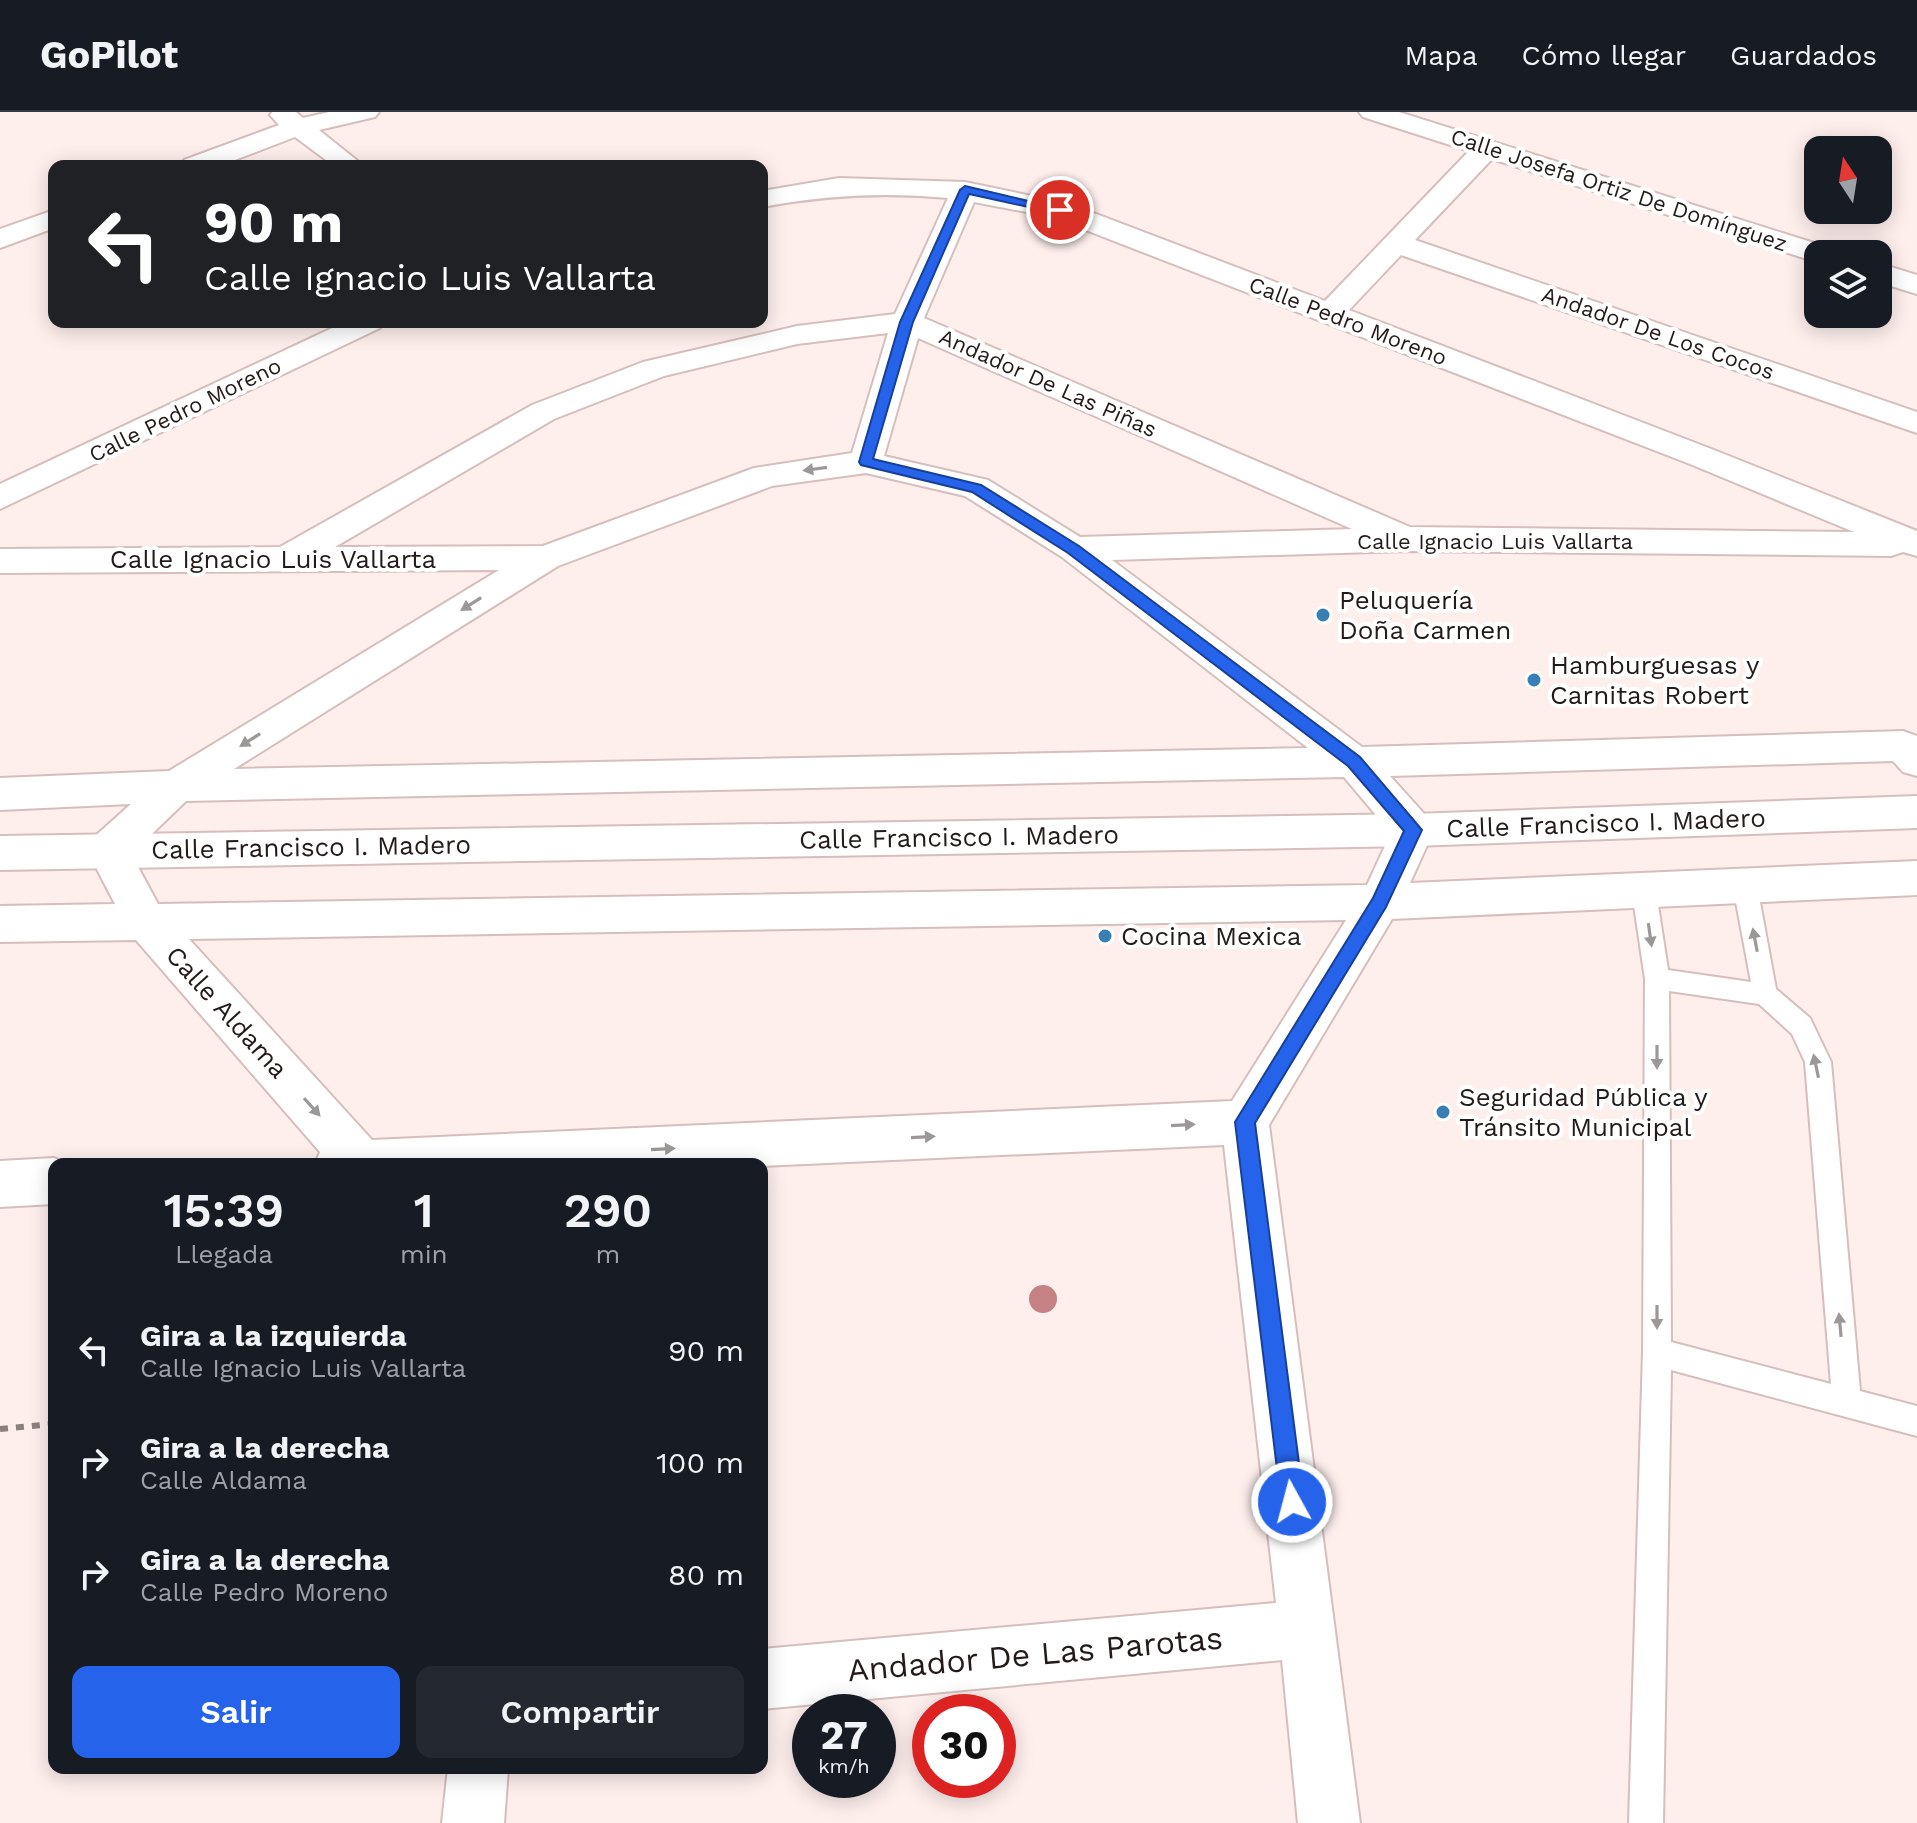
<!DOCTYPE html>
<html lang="es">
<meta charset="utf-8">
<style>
:root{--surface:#171b24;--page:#242831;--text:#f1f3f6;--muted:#9ea1a6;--line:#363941;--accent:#2563eb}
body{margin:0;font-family:"Work Sans",sans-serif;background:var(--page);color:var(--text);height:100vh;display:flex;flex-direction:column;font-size:30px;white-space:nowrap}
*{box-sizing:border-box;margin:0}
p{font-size:26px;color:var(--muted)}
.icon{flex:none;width:44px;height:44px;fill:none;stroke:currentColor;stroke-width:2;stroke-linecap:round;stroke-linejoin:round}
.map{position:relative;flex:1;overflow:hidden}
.drawer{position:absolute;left:48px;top:1046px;width:720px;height:616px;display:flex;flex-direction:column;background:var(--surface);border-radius:16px;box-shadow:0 4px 20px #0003}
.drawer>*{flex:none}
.top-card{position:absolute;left:48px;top:48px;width:720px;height:168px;border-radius:16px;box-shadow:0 4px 20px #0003;background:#202124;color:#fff;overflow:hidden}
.needle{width:52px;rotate:348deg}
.fabs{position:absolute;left:1804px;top:24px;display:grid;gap:16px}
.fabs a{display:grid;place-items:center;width:88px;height:88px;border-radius:16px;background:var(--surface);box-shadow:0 4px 20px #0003;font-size:40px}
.speed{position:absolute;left:792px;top:1582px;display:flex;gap:16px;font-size:40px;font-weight:700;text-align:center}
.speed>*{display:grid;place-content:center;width:104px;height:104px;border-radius:50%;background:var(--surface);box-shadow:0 4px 20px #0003;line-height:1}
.speed small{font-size:20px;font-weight:400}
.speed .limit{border:12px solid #d22;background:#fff;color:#111}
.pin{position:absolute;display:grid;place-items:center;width:68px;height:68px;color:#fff;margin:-34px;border:4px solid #fff;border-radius:50%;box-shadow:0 2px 8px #0007}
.me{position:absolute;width:88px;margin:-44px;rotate:353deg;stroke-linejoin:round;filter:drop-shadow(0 0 6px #0008)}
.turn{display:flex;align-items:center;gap:28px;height:168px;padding:0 24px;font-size:36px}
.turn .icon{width:104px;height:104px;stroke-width:2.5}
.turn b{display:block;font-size:56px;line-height:68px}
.eta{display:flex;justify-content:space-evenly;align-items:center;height:136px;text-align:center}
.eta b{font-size:48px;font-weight:600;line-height:56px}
.action{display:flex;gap:16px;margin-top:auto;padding:16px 24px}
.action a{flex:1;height:92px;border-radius:16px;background:var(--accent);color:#fff;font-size:32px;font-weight:600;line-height:92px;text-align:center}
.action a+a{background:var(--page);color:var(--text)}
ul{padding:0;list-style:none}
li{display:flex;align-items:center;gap:24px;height:112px;padding:0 24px}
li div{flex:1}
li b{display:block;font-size:30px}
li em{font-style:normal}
header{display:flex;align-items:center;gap:48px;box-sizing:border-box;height:112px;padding:0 40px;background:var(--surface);border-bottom:2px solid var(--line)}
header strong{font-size:38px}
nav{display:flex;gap:44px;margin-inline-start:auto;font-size:28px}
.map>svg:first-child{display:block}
</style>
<header>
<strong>GoPilot</strong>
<nav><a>Mapa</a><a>Cómo llegar</a><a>Guardados</a></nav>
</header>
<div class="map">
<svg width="1917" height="1711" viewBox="0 0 1917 1711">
<rect width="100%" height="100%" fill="#feefed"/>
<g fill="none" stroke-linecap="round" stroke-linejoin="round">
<g stroke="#d6bebc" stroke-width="4">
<path id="service" d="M1745,765L1753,767L1757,774L1776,877L1810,906L1831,950L1860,1279L1917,1294V1324L1671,1258L1663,1711H1629L1643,1240L1645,867L1632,780L1636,773L1644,771L1652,773L1656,780L1668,858L1751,870L1733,774L1737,767ZM1669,879L1759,892L1792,922L1805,950L1831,1272L1671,1230Z"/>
</g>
<g stroke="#d6bebc" stroke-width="4">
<g id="minor">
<path d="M272,0H296L303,6L329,0H379L375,5L319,18L364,54H334L295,25L219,54H181L184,48L279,13L270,3Z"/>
<path d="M1359,0H1399L1830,136L1834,142H1818V150L1810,148L1492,47L1415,128L1917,300V321L1401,143L1349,198L1714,338L1917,419V444L1903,440L1891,444L1406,439L1112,448L1362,635L1903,619L1917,624V664L1903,660L1893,649L1390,664L1428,706L1434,718L1410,771L1917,749V783L1392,807L1269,1013L1360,1711H1298L1282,1548L762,1597V1537L1276,1491L1224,1033L762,1054L315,1052L320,1040L136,828L0,830V794L115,792L87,738L93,726L131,692L0,698V666L169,659L499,458L0,461V437L280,435L532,293L643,250L797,214L895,202L948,86C884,80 825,83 762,95V79L839,66L965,70L1070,92L1325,189L1469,39L1363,5ZM974,90L1052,105L1690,352L1854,420L1410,415L924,206ZM888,221L852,341L754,356L543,434L335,435L554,307L664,264L797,232ZM918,226L1352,417L1080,425L988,368L884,344ZM866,361L965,384L1062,445L1308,636L234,657L558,454L772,374ZM1344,665L1391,721L1367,773L158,792L131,742L186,689ZM1346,808L1232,989L372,1028L189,827Z"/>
<path d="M54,98V116L0,136V117Z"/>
<path d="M1878,151L1917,163V182L1878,170Z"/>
<path d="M345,210H384L380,216L0,397V372Z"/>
<path d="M54,1046L69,1052H54V1092L0,1095V1049Z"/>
<path d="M448,1656H508L504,1711H442Z"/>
</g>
</g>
<g stroke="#d6bebc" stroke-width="4">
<path id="tertiary" d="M1917,684V716L1413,734L0,758V724L1413,702Z"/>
</g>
<path stroke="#8c807f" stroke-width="6" stroke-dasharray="8 8" stroke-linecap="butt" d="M0,1317L54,1312"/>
<use href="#service" fill="#fff" fill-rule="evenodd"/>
<use href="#minor" fill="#fff" fill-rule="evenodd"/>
<use href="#tertiary" fill="#fff" fill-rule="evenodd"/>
</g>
<circle fill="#c58183" cx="1043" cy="1187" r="14"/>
<defs><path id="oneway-solid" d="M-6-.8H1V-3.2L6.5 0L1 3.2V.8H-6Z" transform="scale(2)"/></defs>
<g fill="#9c9898">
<use href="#oneway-solid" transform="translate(815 357) rotate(172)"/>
<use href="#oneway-solid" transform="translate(471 492) rotate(148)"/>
<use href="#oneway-solid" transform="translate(250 628) rotate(148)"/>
<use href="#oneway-solid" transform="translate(1650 823) rotate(82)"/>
<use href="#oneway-solid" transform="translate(1755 828) rotate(-101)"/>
<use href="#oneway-solid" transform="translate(1657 945) rotate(90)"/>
<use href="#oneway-solid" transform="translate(1816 954) rotate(-102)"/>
<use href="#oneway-solid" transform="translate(312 995) rotate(48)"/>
<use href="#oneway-solid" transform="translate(1183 1013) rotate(-3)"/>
<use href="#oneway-solid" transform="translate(923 1025) rotate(-3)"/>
<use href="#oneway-solid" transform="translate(663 1037) rotate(-3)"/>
<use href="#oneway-solid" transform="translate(1657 1205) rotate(90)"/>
<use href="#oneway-solid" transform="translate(1840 1213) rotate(-95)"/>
</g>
<path fill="#2563eb" stroke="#184099" stroke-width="2" d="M965,74L1066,98L1060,102L969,82L913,210L873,347L981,373L1079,434L1360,645L1422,718L1386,795L1255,1011L1304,1390L1300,1398L1292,1401L1284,1398L1281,1390L1235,1010L1373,786L1404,719L1348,654L1068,441L972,380L861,353L859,350L900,210L960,78Z"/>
<g fill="#3880b4" stroke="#fff" stroke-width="3">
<circle cx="1323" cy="503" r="8"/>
<circle cx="1534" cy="568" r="8"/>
<circle cx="1105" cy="824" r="8"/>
<circle cx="1443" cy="1000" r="8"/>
</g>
<g text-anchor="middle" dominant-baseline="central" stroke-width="8" stroke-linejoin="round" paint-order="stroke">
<g font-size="22" fill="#231a19" stroke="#fff">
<text transform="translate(1619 78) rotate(18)">Calle Josefa Ortiz De Domínguez</text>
<text transform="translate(1348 209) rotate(21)">Calle Pedro Moreno</text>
<text transform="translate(1658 221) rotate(19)">Andador De Los Cocos</text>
<text transform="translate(1048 271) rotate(24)">Andador De Las Piñas</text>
<text transform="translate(185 298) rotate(-26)">Calle Pedro Moreno</text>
<text x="1495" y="429">Calle Ignacio Luis Vallarta</text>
</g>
<g font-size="26" fill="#231a19" stroke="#fff">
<text x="273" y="447">Calle Ignacio Luis Vallarta</text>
<text transform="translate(1606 711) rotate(-2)">Calle Francisco I. Madero</text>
<text transform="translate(959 725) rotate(-1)">Calle Francisco I. Madero</text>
<text transform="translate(311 735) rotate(-1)">Calle Francisco I. Madero</text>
<text transform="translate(227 900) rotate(48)">Calle Aldama</text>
</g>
<g font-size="26" fill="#231a19" stroke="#fff" text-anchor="start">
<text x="1339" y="488">Peluquería<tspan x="1339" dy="30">Doña Carmen</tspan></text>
<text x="1550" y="553">Hamburguesas y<tspan x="1550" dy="30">Carnitas Robert</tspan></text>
<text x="1121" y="824">Cocina Mexica</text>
<text x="1459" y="985">Seguridad Pública y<tspan x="1459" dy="30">Tránsito Municipal</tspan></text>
</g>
<g font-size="32" fill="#231a19" stroke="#fff">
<text transform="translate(1035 1542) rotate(-5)">Andador De Las Parotas</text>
</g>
</g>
</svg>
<div class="fabs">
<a><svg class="needle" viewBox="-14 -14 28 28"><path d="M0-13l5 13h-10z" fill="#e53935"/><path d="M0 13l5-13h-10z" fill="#9ea1a6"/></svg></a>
<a><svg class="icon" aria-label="layers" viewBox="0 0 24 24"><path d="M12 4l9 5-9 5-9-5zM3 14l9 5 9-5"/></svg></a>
</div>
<div class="speed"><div>27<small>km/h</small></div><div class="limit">30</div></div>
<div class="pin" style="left:1060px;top:98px;background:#d93025"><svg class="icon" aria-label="arrive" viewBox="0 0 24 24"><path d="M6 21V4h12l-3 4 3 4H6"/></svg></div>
<svg class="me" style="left:1292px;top:1390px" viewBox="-20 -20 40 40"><circle r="17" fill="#2563eb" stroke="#fff" stroke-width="3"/><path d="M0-11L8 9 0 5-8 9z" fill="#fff"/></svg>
<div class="top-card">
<div class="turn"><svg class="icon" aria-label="left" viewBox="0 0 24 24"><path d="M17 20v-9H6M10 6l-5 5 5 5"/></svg><div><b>90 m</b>Calle Ignacio Luis Vallarta</div></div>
</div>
<section class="drawer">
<div class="eta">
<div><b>15:39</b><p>Llegada</p></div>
<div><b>1</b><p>min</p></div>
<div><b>290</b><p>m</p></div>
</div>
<ul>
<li><svg class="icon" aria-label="left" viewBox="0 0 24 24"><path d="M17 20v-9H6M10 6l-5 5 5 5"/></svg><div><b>Gira a la izquierda</b><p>Calle Ignacio Luis Vallarta</p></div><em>90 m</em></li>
<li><svg class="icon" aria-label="right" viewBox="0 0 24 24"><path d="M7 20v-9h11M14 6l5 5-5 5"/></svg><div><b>Gira a la derecha</b><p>Calle Aldama</p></div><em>100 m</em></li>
<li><svg class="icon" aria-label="right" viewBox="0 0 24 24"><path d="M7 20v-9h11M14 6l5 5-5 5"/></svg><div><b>Gira a la derecha</b><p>Calle Pedro Moreno</p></div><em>80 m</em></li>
</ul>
<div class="action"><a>Salir</a><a>Compartir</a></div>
</section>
</div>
